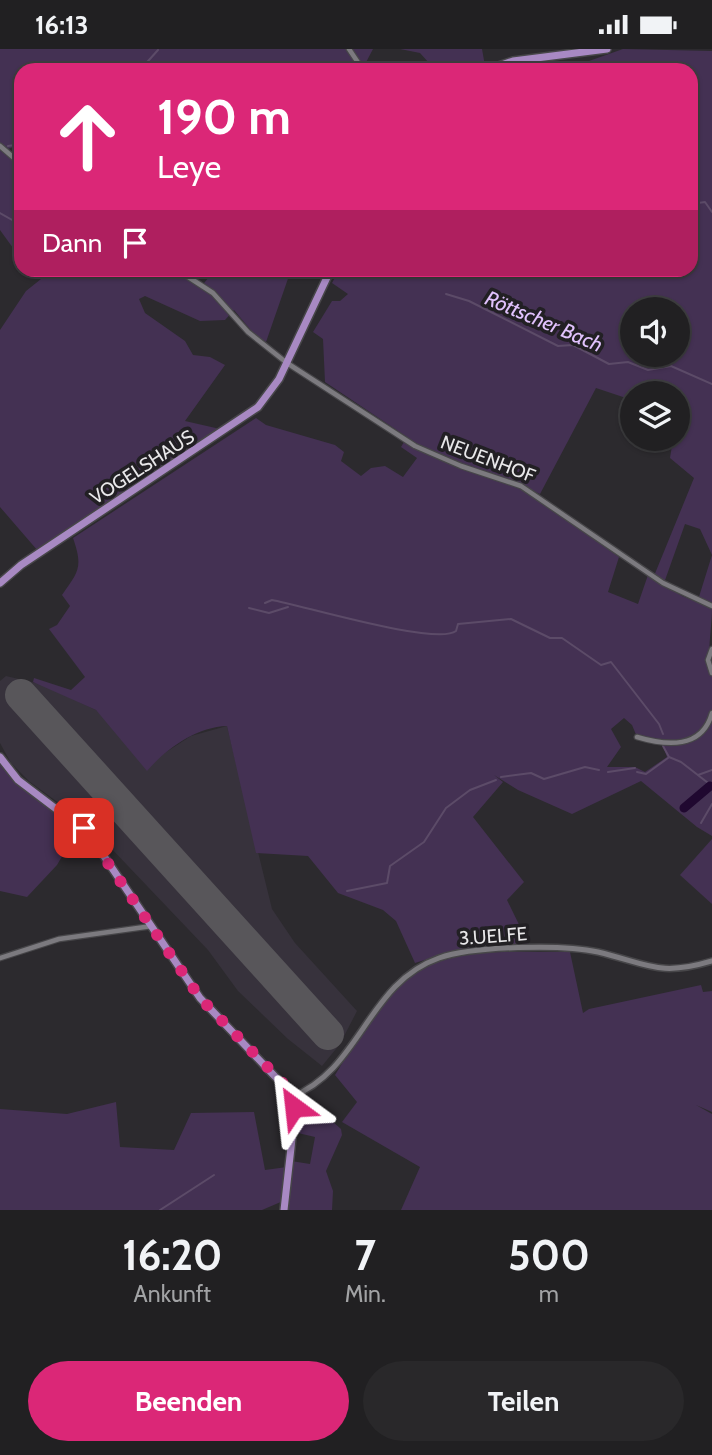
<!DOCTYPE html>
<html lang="de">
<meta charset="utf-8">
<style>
:root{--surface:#212022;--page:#29282a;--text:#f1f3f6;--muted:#a2a3a5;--line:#3e3e40;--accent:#db2777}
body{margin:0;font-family:Cabin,sans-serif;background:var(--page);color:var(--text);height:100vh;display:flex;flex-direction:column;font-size:26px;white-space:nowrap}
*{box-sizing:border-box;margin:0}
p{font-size:23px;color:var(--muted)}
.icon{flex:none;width:38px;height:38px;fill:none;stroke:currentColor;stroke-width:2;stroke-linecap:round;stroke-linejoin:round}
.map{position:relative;height:1161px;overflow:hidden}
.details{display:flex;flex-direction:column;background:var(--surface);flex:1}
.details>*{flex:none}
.guide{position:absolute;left:14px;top:14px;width:684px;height:214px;border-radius:21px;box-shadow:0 2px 5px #0004,0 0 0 2px var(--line);background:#db2777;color:#fff;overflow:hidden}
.buttons{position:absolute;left:620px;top:248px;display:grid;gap:14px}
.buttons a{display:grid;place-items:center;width:70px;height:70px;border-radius:50%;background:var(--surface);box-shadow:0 2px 5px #0004,0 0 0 2px var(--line);font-size:35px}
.pin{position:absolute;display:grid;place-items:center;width:60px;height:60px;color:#fff;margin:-30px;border-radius:14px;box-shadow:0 4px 10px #0006}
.me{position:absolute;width:77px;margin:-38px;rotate:330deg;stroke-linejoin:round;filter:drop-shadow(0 0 5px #0008)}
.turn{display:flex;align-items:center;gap:24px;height:147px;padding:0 28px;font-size:32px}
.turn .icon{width:91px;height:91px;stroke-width:2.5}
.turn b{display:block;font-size:49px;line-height:60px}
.then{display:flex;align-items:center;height:66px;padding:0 28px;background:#0003;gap:14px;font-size:26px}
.eta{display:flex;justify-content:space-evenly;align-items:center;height:119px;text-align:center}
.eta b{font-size:42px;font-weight:700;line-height:49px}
.cta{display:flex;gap:14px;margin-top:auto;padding:14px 28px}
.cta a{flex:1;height:80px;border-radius:42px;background:var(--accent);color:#fff;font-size:28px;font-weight:700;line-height:80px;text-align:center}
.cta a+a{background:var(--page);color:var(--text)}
.status{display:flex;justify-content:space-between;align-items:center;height:49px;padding:0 35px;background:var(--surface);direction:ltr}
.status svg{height:19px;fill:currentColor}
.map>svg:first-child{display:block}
</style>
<div class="status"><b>16:13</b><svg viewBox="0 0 49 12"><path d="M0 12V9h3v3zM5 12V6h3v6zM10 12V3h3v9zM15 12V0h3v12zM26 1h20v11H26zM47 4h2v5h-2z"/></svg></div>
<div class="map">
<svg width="712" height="1161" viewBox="0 0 712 1161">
<rect width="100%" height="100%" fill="#2c2a2e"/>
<path fill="#37323c" d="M6,627L40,635L96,661L160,707L191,687L227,677L272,860L295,894L357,962L340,995L322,1017L288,990L238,942L208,901L89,776L30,733L11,714L0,694V632Z"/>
<g fill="#443153" fill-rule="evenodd">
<path d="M0,0H373L362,21H21V95L8,100L0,94Z"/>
<path d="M400,0H482L485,17L480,21H428L430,15L420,4Z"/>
<path d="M623,0L712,2V556L698,551L712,506L700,480L685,475L664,534L654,527L694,429L670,409L673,390H677V345H632V351L596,339L540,445L501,427L499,430L532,445L619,508L608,543L638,555L648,526L682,547L712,559C712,580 706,607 712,626V787L697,778L641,732L572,765L518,741L494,726L503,733L473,768L524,833L507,851L530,898L444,905L415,914L396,872L383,861L338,844L308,807L256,804L227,677C196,678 166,700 147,722L96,661L33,633L34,629L71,641L85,628L49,580L57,576L70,557L62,546C79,522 83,518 73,489L256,369L266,376L335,396L344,403L341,412L361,427L371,419L385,417L403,428L417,409L401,398L407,388L325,333L323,290L313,283L332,252H340L348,245L332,234L339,221L691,220V21H512L589,12ZM632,261H677V306H632ZM624,669L632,676L637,688L662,694L667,708L645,723L635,718H607L621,698L611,680Z"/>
<path d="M0,100L21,118V210L0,181Z"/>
<path d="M28,221H172L214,247L217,244L204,234L211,226L207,221H291L266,293L254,285L234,261L225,271L200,272L145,247L139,250L145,264L185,292L193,306L210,308L225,316L185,372L220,380L38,502L0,458V281L26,242L41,230Z"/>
<path d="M0,713L83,782L71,792L57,816L27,848L0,842Z"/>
<path d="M712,790V855L680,826Z"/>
<path d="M570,903L583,964L589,960L701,936L703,943L712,942V1063L696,1056L712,1065V1161H401L420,1118L342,1073L357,1053L335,1026C354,996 373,958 400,935C446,895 513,904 570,903Z"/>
<path d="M116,1053L120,1098L174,1101L191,1064L254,1063L265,1121L287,1118L283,1152L262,1161H0V1060L67,1065Z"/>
<path d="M300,1066L333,1073L341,1080L342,1086L326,1122L333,1142L332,1161H285L291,1112L310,1115L315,1088L298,1084Z"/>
</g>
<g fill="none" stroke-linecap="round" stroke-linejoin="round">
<g stroke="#5c4b68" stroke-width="2">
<path d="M140,21L158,1"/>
<path d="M8,97L21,95"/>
<path d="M691,155L705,153L712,163"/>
<path d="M0,164L21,176"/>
<path d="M95,220L101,226"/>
<path d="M446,245L469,252L558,297L573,296L609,315L628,313L648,321L671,317L712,335"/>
<path d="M265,554L272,551C301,556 436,597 456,582L458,575L511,570L550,589H562L601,616L611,613L659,675L663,685"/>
<path d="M249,559L269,564L288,558"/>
<path d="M663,697L669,708"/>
<path d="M669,708L681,713L712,737"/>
<path d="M608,723L635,719"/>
<path d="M637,723L646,725L668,709"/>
<path d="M698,726L712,721"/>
<path d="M501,728L531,724L544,730L585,718L599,721"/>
<path d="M701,774L712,755"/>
<path d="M347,842L387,834L390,817L424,793L446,759L470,741L496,731"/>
<path d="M160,1161L214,1126"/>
</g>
<path stroke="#200830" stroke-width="9" d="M684,759L710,737"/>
<path stroke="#58565a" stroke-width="32" d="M21,646L328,985"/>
<g stroke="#474649" stroke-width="7">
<g id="minor">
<path d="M349,0L363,21"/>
<path d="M0,97L21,115"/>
<path d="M176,220L213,244L248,283L287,314L415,397L461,417L521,437L663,534L712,557"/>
<path d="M712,600L708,611L712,624"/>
<path d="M637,688C667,697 702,700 712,664"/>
<path d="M0,909L59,890L152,877"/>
</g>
</g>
<g stroke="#474649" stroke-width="8">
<path id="tertiary" d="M291,1048C361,1021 367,934 439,909C473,897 563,895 598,903C648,915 659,928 712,912"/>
</g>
<g stroke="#474649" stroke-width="10">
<g id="primary">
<path d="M487,21L513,12L607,0"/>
<path d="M0,534L21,516L258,358L279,330L331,220"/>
<path d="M0,708L18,731L89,785L200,949L285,1038L295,1063L284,1161"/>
</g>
</g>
<use href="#minor" stroke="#7c7a7f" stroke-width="4.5"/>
<use href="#tertiary" stroke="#7c7a7f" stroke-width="5"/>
<use href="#primary" stroke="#a889c3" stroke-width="7"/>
</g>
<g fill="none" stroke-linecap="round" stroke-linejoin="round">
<path stroke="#db2777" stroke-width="12" stroke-dasharray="0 21.6" d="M84,779L200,949L282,1033L294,1058"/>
</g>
<g text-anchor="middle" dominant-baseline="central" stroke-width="7" stroke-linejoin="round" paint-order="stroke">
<g font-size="19" fill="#e9e8ea" stroke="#222024">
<text transform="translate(488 410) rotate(21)">NEUENHOF</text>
<text transform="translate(142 418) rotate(-33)">VOGELSHAUS</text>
<text transform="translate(493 887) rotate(-4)">3.UELFE</text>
</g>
<g font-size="21" font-style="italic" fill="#e1c2fd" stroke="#222024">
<text transform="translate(544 272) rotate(23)">Röttscher Bach</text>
</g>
</g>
</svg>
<div class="buttons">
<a><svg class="icon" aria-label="sound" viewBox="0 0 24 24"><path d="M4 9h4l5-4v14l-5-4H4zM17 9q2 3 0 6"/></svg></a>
<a><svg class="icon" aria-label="layers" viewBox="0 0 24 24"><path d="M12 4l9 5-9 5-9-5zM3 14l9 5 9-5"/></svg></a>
</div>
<div class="pin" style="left:84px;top:779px;background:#d93025"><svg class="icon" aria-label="arrive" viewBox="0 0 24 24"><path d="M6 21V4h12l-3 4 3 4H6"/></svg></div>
<svg class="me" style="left:294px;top:1058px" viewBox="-20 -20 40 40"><path d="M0-17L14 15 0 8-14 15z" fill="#db2777" stroke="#fff" stroke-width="4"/></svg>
<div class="guide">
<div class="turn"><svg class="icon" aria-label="ahead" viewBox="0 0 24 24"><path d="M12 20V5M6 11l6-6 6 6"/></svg><div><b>190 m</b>Leye</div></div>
<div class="then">Dann<svg class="icon" aria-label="arrive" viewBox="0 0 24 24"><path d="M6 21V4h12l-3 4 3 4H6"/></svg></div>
</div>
</div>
<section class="details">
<div class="eta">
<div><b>16:20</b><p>Ankunft</p></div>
<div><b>7</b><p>Min.</p></div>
<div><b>500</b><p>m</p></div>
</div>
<div class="cta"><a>Beenden</a><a>Teilen</a></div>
</section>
